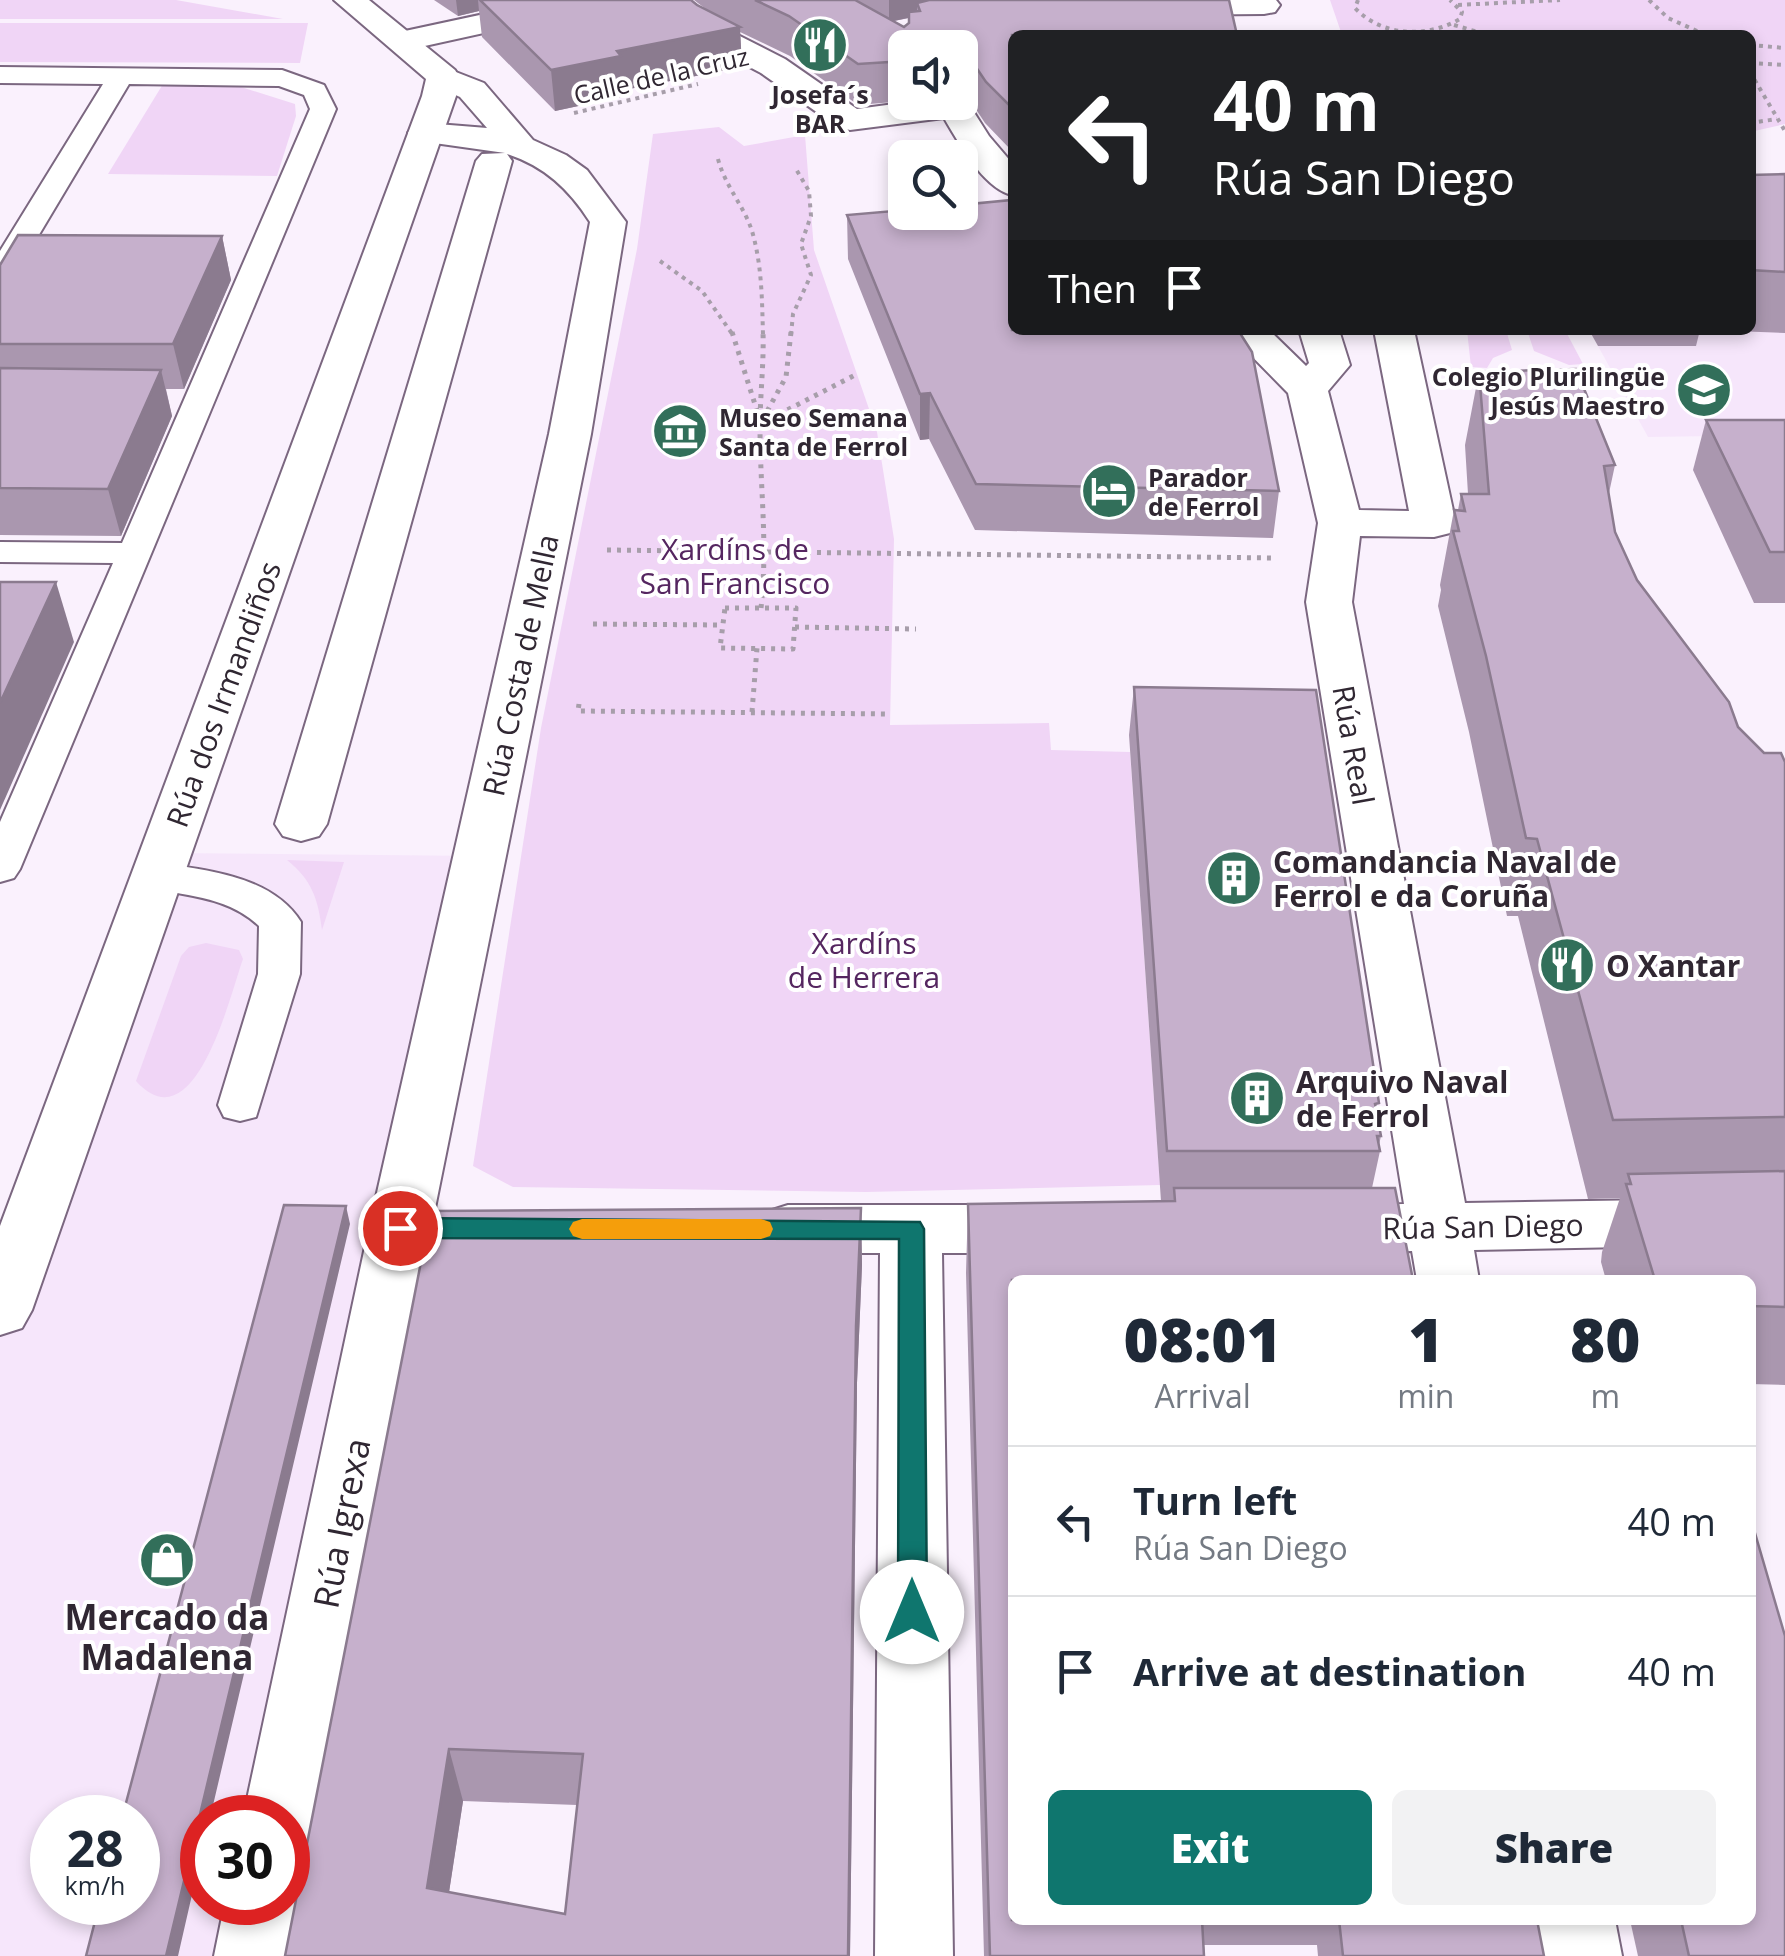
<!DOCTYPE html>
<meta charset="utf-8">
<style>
:root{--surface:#fff;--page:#f2f2f3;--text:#1f2937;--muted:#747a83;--line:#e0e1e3;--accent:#0f766e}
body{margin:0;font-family:"Open Sans",sans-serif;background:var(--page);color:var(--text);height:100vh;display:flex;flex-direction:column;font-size:38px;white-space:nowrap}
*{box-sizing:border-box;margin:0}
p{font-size:32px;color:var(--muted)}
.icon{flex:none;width:55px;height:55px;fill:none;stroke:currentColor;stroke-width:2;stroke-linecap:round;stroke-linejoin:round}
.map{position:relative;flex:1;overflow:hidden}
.panel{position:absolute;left:1008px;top:1275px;width:748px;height:650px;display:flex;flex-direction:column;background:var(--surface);border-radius:15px;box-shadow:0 5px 15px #0003}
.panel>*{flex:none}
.hud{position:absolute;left:1008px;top:30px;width:748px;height:305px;border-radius:15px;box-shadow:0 5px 15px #0003;background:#202124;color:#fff;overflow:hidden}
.fabs{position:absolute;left:888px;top:30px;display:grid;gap:20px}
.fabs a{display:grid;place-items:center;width:90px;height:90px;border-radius:15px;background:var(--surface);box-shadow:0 5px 15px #0003;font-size:50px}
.speed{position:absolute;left:30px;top:1795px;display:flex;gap:20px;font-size:50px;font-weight:700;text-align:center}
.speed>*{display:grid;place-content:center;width:130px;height:130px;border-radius:50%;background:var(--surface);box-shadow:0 5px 15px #0003;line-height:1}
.speed small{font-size:25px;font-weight:400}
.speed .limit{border:15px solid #d22;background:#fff;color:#111}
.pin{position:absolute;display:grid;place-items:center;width:85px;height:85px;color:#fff;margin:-42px;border:5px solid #fff;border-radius:50%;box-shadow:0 2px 10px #0007}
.me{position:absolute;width:110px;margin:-55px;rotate:0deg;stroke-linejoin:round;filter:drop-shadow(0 0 8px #0008)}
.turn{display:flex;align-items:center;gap:35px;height:210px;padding:0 40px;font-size:45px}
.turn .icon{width:130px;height:130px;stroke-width:2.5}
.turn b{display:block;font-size:70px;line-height:85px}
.then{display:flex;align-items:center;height:95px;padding:0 40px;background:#0003;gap:20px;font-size:38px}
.eta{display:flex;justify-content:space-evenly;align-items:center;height:170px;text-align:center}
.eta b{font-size:60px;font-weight:800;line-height:70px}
.action{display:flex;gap:20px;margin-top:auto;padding:20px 40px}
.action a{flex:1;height:115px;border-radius:15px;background:var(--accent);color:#fff;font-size:40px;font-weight:800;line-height:115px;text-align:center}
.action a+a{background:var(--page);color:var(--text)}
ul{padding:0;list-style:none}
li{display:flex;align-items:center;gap:30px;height:150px;padding:0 40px;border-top:2px solid var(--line)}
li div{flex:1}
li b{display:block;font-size:38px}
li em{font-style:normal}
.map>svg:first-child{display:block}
</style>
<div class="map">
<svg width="1785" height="1956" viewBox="0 0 1785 1956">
<rect width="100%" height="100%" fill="#faf1fd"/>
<g fill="#f6e6fb" fill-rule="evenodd">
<path d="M1785,285V435L1648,437L1598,346H1694L1685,330H1750Z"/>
<path d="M166,853L479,856L281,1817L202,1818V1902L264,1903L253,1956H0V1303ZM52,1818H138V1902H52Z"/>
</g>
<g fill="#f0d5f6">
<path d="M0,0H176L283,19H0Z"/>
<path d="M1330,0H1785V124L1750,132V35H1342Z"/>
<path d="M0,23H308L300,63L0,62Z"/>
<path d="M163,84L241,87L295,104L296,116L277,176L108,174Z"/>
<path d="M719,127L744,146L805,135L814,250L877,432L894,539L890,725L1049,723L1051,750L1130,752L1160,1185L866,1192L513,1187L473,1166L541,728L637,249L653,134Z"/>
<path d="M1467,330H1506L1512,350L1493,358L1487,368L1471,367Z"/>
<path d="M1527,330H1565L1583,364L1569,365L1534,351Z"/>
<path d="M287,860L344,862L322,930C318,899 312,880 287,860Z"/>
<path d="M206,943L239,950L243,959C231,992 195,1147 136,1081L181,956L189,947Z"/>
</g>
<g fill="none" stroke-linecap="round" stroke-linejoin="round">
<g stroke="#7b6780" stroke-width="4">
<g id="lane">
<path d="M0,67L282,70L324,85L336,109L20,869L14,878L0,882V822L113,563L0,562V542L122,543L310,109L304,95L279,86L129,84L15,275L10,281L0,284V251L103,84L0,83Z"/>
<path d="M158,863C207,870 272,876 301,922L300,974L256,1117L240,1121L224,1117L218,1105L258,974L259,926C226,895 185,897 144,886L138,876L144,866Z"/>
</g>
</g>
<g stroke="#7b6780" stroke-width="4">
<g id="street">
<path d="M549,0H609L604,7L593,9L402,51L391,48L386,41L391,34Z"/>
<path d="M653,0H688L724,28L785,59L857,109L909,102H960L963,95L989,136L1012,163V195C983,188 959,143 944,118L850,130L838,127L761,73L702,42Z"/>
<path d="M1143,0H1276L1280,5L1275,12L1264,14L1154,15L1143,13L1138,6Z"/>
<path d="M443,67L484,83L533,140L566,155L587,170L626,222L591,434L431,1228L319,1818L308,1843L288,1851V1818H243L369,1228L549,434L590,222C569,189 544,166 507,154L512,161L327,824L319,836L301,841L283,836L275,824L476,161L482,154L505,153L413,140L408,133L413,126L425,123L487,128L460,97L431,84L427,77L431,70Z"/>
<path d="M1226,330H1269L1306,366L1309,363L1299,330H1339L1350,365L1328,391L1359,510L1409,511L1374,330H1414L1456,524L1450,533L1434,537L1360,536L1352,602L1465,1203L1785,1198V1244L1474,1250L1479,1280H1417L1412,1251L1328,1253L1306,1246L1297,1229L1306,1212L1328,1205L1404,1204L1306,602L1318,523L1288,393Z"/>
<path d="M788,1205H1042L1064,1212L1073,1229L1064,1246L1042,1253H942L953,1956H875L880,1253H788L766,1246L757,1229L766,1212Z"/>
<path d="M288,1874L303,1902L292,1956H214L225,1902H288Z"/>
<path d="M1537,1920H1615L1622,1956H1544Z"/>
</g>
</g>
<g stroke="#7b6780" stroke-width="4">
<path id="secondary" d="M334,0H369L455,70L459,77L456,96L32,1310L22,1328L0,1335V1226L422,96L426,79Z"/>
</g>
<g stroke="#a79eaa" stroke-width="4" stroke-dasharray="4 5" stroke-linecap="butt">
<path d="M1358,0L1355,8C1382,37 1427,38 1460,19L1462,12L1450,0"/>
<path d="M1649,0L1668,18L1706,35"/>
<path d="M1458,5L1560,0"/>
<path d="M1454,25L1488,35"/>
<path d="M1750,45L1785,48"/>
<path d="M1750,63L1785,65"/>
<path d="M1750,72L1785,131"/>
<path d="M574,113L698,84"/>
<path d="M1750,123L1777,119"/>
<path d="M718,159C725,186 744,206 752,231C762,265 762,300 763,335"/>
<path d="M660,261L702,291L733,335"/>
<path d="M791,335L793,314L811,275L801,244L811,216L809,191L796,169"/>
</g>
<g stroke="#a79eaa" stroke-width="5" stroke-dasharray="4 6" stroke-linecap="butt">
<path d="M732,332L759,417"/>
<path d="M791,332L786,377L760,424L857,374"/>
<path d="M607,550L1275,558"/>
<path d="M725,608H796L793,649L720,648Z"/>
<path d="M761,608C768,544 760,490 760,427C760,395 764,364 763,332"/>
<path d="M593,624L722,625"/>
<path d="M795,627L916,629"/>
<path d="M579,704L578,711L890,714"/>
<path d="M752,712L757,648"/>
</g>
<use href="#lane" fill="#fff" fill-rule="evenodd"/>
<use href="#street" fill="#fff" fill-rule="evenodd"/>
<use href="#secondary" fill="#fff" fill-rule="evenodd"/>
</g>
<g fill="#aa97af" fill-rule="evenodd">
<path d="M434,0H691L707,10L694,0H1229L1012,35V151L985,123L964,91L960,48H905V101L858,105L790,56L740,32L742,67L624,90L625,96L555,111L482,37L479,11L458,16ZM909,18V23L904,27L894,21Z"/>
<path d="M1785,174V333L1709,330H1750V175Z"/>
<path d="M847,215L1279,491L1273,538L975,530L929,439L920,440L848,259Z"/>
<path d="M222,236L231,280L184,389H166L172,416L121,536L0,535V265Z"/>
<path d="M1589,330H1700L1696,346H1598Z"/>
<path d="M1479,372L1615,465L1609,493L1615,532L1637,580L1738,727L1764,753L1785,762V1385L1750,1384V1280H1606L1601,1262L1602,1252L1620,1198L1588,1199L1518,916H1507L1469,732L1438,606L1441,590L1440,585L1454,510H1458L1461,494H1468L1465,445Z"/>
<path d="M1706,420H1785V603H1754L1693,470Z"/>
<path d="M1134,687L1377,1114L1381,1136L1379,1145L1380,1151L1372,1188L1012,1280V1920H1537L1544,1956H1318L1317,1945H1204L1205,1956H984L966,1273L968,1204L1161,1201L1129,735Z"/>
<path d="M861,1208L862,1265L857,1383L850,1956H285ZM463,1801L577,1805L565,1914L449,1892Z"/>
<path d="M1630,1920H1750L1785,1956H1638Z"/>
</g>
<g fill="#8b7b8f">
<path d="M456,0H478L479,11L458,16Z"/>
<path d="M889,0H992L920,11L917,3V16L889,22Z"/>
<path d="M740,27L742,67L624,90L625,96L555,111L551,70L617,51Z"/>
<path d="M965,51L964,91L960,93V52Z"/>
<path d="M222,236L231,280L184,389L173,344Z"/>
<path d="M161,370L172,416L121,536L108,489Z"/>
<path d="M930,393L929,439L920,440V394Z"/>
<path d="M56,582L74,642L0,810V703Z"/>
<path d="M346,1206L350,1224L210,1818H202V1851L178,1956H166Z"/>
<path d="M861,1208L862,1265L857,1383L850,1956H848L856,1326Z"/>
<path d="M449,1749L463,1801L442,1938L427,1888Z"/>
</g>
<g fill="#c6b0cc" stroke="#8b7b8f" stroke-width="2.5" fill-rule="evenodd">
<path d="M480,0H691L697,5L740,27L617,51L621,56L551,70Z"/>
<path d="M755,0H855L904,27L909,23V12L920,11L917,3L929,0H1229L1237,35H1012V108L986,82L965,51L960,52V48H905V61L858,64L789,16Z"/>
<path d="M1785,174V272L1750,270V175Z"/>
<path d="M1012,200V330H1238L1252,352L1279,491L976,484L930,393L920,394L847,215L905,210V212H960V205Z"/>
<path d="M18,235L222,236L173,344H0V265Z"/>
<path d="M0,368L161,370L108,489L0,488Z"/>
<path d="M1576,369L1615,465L1604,466L1615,532L1637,580L1729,702L1738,727L1764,753H1781L1785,762V1117L1613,1120L1537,839L1526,838L1486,656L1453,531H1459L1454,510L1465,511L1461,494H1489L1479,372Z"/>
<path d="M1706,420H1785V552H1770Z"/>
<path d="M0,582H56L0,703Z"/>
<path d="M1134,687L1316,690L1379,1103L1375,1104L1381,1136H1377L1380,1151H1167Z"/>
<path d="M1785,1171V1307L1750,1306V1280H1655L1626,1184H1631L1628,1174Z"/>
<path d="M1174,1188H1395L1413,1280H1012V1920H1202L1204,1956H990L968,1204L1175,1201Z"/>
<path d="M284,1205L346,1206L166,1956H86L100,1902H138V1818H122Z"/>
<path d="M861,1208L856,1326L848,1956H285L431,1211ZM449,1749L583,1754L565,1914L427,1888Z"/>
<path d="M1750,1516L1785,1636V1956H1689L1681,1920H1750Z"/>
<path d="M1339,1920H1537L1544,1956H1343Z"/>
</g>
<path fill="#0f766e" stroke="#0a4d48" stroke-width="2.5" d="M400,1218L920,1222L924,1229L927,1612L923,1621L912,1625L902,1621L898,1612L899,1239L400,1238L391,1235L388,1228L391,1221Z"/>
<path fill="#f59e0b" d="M582,1219H761L770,1222L773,1229L770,1236L761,1239H582L573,1236L569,1229L573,1222Z"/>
<defs>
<g id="restaurant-disc" transform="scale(2.875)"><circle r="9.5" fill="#326f5a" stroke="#fff"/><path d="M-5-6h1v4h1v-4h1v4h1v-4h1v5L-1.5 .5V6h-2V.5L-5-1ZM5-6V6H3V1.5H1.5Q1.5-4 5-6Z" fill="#fff"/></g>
<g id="school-disc" transform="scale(2.875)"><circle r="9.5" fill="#326f5a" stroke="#fff"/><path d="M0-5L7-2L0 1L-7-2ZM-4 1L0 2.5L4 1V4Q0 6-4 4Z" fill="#fff"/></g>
<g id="museum-disc" transform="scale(2.875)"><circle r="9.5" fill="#326f5a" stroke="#fff"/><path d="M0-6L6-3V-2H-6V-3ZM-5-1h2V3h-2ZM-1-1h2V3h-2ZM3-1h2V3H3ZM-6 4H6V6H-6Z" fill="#fff"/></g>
<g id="hotel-disc" transform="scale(2.875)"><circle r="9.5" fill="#326f5a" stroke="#fff"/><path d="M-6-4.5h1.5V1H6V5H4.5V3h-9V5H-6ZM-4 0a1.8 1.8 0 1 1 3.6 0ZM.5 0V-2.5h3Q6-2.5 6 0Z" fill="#fff"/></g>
<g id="building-disc" transform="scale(2.875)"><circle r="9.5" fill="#326f5a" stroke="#fff"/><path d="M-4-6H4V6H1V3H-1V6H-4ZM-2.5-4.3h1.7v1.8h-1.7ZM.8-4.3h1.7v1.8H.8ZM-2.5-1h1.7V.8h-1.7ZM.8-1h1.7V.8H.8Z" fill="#fff"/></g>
<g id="shop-disc" transform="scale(2.875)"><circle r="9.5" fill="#326f5a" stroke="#fff"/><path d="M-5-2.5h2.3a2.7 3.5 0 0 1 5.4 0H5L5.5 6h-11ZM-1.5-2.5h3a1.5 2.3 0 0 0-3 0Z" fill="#fff"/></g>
</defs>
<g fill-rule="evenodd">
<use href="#restaurant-disc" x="820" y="45"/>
<use href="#school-disc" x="1704" y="390"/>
<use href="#museum-disc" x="680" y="431"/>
<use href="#hotel-disc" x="1109" y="491"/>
<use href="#building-disc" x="1234" y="878"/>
<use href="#restaurant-disc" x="1567" y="965"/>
<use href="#building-disc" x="1257" y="1098"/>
<use href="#shop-disc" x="167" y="1560"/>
</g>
<g text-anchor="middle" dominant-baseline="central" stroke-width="8" stroke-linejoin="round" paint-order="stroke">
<g font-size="25" fill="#302732" stroke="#fff">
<text transform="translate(661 75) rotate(-13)">Calle de la Cruz</text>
</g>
<g font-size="25" font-weight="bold" fill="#302732" stroke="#fff" text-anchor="start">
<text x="820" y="94" text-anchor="middle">Josefa´s<tspan x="820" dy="29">BAR</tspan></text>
<text x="1665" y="376" text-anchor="end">Colegio Plurilingüe<tspan x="1665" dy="29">Jesús Maestro</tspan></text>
<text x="719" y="417">Museo Semana<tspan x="719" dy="29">Santa de Ferrol</tspan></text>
<text x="1148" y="477">Parador<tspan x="1148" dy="29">de Ferrol</tspan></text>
</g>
<g font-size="30" fill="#552660" stroke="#fff">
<text x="735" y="548">Xardíns de<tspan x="735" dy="34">San Francisco</tspan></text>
<text x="864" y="942">Xardíns<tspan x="864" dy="34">de Herrera</tspan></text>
</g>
<g font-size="30" fill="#302732" stroke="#fff">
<text transform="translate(520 665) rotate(-78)">Rúa Costa de Mella</text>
<text transform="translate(223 694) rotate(-70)">Rúa dos Irmandiños</text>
<text transform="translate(1354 745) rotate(80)">Rúa Real</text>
<text transform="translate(1483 1226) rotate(-1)">Rúa San Diego</text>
</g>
<g font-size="30" font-weight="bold" fill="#302732" stroke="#fff" text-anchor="start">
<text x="1273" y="861">Comandancia Naval de<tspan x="1273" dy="34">Ferrol e da Coruña</tspan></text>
<text x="1606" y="965">O Xantar</text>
<text x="1296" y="1081">Arquivo Naval<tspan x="1296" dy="34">de Ferrol</tspan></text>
</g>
<g font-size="35" fill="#302732" stroke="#fff">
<text transform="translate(341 1523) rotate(-79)">Rúa Igrexa</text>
</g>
<g font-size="35" font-weight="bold" fill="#302732" stroke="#fff">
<text x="167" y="1616">Mercado da<tspan x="167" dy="40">Madalena</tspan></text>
</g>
</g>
</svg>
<div class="fabs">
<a><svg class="icon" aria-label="sound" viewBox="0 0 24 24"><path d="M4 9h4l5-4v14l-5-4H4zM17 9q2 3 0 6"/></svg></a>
<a><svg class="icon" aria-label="search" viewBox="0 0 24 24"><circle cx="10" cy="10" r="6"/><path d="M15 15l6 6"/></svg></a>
</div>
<div class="speed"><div>28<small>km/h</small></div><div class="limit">30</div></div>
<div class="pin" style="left:400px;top:1228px;background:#d93025"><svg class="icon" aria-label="arrive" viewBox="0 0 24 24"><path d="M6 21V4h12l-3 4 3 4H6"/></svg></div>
<svg class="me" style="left:912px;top:1612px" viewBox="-20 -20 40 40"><circle r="19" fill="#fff"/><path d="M0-13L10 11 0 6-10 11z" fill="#0f766e"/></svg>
<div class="hud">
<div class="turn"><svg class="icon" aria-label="left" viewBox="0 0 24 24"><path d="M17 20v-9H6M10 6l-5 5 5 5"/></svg><div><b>40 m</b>Rúa San Diego</div></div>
<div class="then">Then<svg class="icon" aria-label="arrive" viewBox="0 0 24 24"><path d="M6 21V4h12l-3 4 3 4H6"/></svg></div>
</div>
<section class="panel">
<div class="eta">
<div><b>08:01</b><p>Arrival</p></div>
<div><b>1</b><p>min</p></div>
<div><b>80</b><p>m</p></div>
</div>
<ul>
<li><svg class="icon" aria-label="left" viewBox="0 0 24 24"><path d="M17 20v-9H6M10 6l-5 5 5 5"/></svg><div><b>Turn left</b><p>Rúa San Diego</p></div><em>40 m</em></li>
<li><svg class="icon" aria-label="arrive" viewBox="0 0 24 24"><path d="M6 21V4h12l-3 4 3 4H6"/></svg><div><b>Arrive at destination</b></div><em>40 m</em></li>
</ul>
<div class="action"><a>Exit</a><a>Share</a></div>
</section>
</div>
